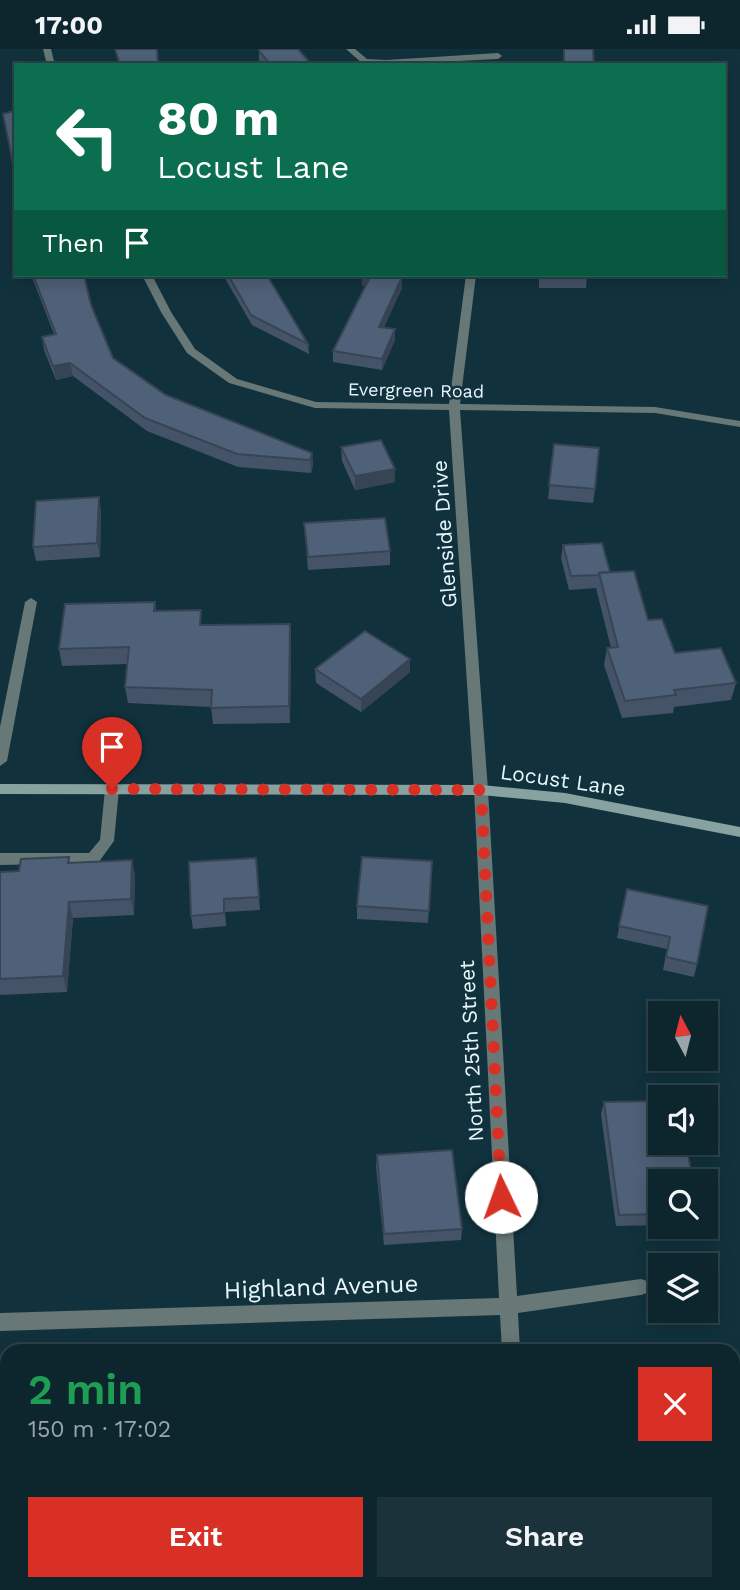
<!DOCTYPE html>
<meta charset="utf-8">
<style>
:root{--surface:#0d262e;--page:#1b323a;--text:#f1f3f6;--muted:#9aa5aa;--line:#2d434a;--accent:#d93025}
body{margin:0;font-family:"Work Sans",sans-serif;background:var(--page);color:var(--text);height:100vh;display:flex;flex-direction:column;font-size:26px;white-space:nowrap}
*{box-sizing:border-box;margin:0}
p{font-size:23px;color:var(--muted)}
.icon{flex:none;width:38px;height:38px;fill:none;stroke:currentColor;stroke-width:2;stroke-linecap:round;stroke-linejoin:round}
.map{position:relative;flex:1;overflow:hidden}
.details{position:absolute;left:0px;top:1295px;width:740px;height:247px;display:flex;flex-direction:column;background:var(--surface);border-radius:21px 21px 0 0;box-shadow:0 4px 18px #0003,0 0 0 2px var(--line)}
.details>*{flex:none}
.banner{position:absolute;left:14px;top:14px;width:712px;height:214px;border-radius:0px;box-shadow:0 4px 18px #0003,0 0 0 2px var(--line);background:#0b6e4f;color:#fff;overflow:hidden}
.needle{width:46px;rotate:353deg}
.tools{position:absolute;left:648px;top:952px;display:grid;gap:14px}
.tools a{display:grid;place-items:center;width:70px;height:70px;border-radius:0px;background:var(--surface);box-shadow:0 4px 18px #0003,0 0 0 2px var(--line);font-size:35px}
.pin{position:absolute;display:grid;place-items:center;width:60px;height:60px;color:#fff;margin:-72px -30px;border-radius:50% 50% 50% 0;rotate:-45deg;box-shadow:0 0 7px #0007}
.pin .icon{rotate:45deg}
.me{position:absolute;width:77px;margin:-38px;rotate:357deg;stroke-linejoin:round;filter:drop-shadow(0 0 5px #0008)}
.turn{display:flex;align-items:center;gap:24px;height:147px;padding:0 28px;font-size:32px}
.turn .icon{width:91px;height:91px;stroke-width:2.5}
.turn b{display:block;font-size:49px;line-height:60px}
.then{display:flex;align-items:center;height:66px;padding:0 28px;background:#0003;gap:14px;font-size:26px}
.round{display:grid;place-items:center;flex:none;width:74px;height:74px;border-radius:0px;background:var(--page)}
.head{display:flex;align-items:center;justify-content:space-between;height:119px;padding:0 28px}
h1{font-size:42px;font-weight:600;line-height:52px;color:#1e9e55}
.action{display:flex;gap:14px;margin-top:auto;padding:14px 28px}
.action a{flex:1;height:80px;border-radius:0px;background:var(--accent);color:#fff;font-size:28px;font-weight:600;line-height:80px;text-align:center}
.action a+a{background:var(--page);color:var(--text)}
.status{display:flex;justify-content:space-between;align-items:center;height:49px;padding:0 35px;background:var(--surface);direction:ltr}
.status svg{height:19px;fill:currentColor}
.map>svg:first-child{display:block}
</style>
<div class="status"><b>17:00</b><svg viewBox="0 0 49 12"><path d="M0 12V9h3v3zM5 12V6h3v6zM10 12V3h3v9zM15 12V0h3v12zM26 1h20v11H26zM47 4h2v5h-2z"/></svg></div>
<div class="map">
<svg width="740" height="1541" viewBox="0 0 740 1541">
<rect width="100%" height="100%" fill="#11323d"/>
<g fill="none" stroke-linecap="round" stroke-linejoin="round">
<g fill="#677877" fill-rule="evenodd">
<path d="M31,549L37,553L7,712L0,717V678L25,553Z"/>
<path d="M112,735L119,740L114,792L98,814L0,816V804H89L100,791L105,740Z"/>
</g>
<g fill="#677877" fill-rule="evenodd">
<path d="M43,0H51L55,16H47Z"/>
<path d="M346,0H355L367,10L386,11L498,4L502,7L498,10L378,16L362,14Z"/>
<path d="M142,226H152L171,263L195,300L237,330L316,353L449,355L466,226H476L460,355L655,358L740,372V378L655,364L460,361L488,741L517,1247L641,1230L647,1232L650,1238L647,1244L641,1246L518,1264L520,1302H502L500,1266L0,1282V1264L499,1249L474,741L449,361L315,359L229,334L187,304L161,263Z"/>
<path d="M523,1535H543L544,1541H524Z"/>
</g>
<path fill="#88a2a1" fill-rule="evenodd" d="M0,735L481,736L565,744L740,778V788L565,754L481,746L0,745Z"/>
</g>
<g fill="#445367">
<path d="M259,2L312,16H263L259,12Z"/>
<path d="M31,226H84L91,256L113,309L166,346L312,404L313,417L311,424L238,418L147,382L73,327L56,331L44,301L42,288L54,285Z"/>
<path d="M223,226H267L308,295L309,305L252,276Z"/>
<path d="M362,226H402V239L384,278L395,291L382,321L333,313V302L366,235L362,237Z"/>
<path d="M539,226H587L586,239H539Z"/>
<path d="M554,395L595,440L593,454L548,450Z"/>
<path d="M341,398L395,420V433L355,441L342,412Z"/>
<path d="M101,462L100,508L36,512L33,498Z"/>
<path d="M304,474L390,502V516L308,521Z"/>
<path d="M563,496L610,523L648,571L675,604L736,634L731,651L674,658L673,664L622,669L604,616L607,599H611L596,539L569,541L561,509Z"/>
<path d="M155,553L156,562L203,576L290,575L291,592L290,674L213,675L211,658L128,654L125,638L127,615L62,617L59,600Z"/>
<path d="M315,620L410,623L361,663L316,634Z"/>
<path d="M69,808L70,814L132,811L135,827L134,866L73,869L67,943L0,946V823L19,822Z"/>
<path d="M256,809L260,861L225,863L226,877L193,880L191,867Z"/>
<path d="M432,812L428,874L357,870V857Z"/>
<path d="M627,840L697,915L694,928L663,921L667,900L617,889Z"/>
<path d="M604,1053L660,1132V1176L616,1177L601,1065Z"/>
<path d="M377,1106L462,1180L461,1191L384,1196L376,1118Z"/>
</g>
<g fill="#374454">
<path d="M362,226H374V230L362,237Z"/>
<path d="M402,228V239L379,289V278Z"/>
<path d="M395,280V291L382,321V310Z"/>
<path d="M70,314L73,327L56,331L53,317Z"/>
<path d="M312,404L313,417L311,424L310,411Z"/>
<path d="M395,420V433L355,441V427Z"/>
<path d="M99,448L101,462L100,508L97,494Z"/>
<path d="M290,575L291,592L290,674L289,657Z"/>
<path d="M410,610V623L361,663V650Z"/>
<path d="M132,811L135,827L134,866L131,850Z"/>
<path d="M69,853L73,869L67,943L63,927Z"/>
</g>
<g fill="#4f6178" stroke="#374454" stroke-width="2">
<path d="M115,0H157L158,16H120Z"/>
<path d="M259,0H298L312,16H271L259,2Z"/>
<path d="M564,0H593L594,16H564Z"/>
<path d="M16,61V130L3,65Z"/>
<path d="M33,226H84L91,256L113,309L166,346L312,404L310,411L237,405L145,369L70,314L53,317L42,288L56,285Z"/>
<path d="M228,226H267L308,295L251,266Z"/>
<path d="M371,226H402V228L379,278L395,280L382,310L333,302Z"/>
<rect x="540" y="226" width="47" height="1"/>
<path d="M381,391L395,420L355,427L341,398Z"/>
<path d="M554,395L599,399L595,440L549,436Z"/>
<path d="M99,448L97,494L33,498L36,452Z"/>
<path d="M385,469L390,502L308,508L304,474Z"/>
<path d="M602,494L610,523L599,524V526L571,527L563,496Z"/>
<path d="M634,522L648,571L662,570L675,604L721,599L736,634L674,641L676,646L625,652L607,599L618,598L599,524Z"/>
<path d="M155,553L154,562L201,561L200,576L290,575L289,657L211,659L212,641L125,638L129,598L59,600L65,555Z"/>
<path d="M365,582L410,610L361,650L315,620Z"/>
<path d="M69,808L68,814L132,811L131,850L69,853L63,927L0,930V823L19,822L21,810Z"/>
<path d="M362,808L432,812L429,862L357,857Z"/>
<path d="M256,809L259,848L224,850V864L191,867L189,813Z"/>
<path d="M627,840L708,857L697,915L666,908L670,888L619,877Z"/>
<path d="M660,1052V1094H686L693,1132H660V1165L619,1166L604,1053Z"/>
<path d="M452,1101L462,1180L384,1185L377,1106Z"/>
</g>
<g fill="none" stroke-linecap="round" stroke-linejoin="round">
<path stroke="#d93025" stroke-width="12" stroke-dasharray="0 21.6" d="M112,740L481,741L501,1148"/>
</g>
<g text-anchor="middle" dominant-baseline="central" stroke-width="5" stroke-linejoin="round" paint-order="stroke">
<g font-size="18" fill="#e9f7fd" stroke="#11323d">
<text transform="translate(416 341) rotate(1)">Evergreen Road</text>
</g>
<g font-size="21" fill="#e9f7fd" stroke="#11323d">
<text transform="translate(444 485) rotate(-94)">Glenside Drive</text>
<text transform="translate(563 731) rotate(8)">Locust Lane</text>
<text transform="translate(471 1002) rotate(-93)">North 25th Street</text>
</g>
<g font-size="24" fill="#e9f7fd" stroke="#11323d">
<text transform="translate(321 1238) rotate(-2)">Highland Avenue</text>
</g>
</g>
</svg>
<div class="tools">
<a><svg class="needle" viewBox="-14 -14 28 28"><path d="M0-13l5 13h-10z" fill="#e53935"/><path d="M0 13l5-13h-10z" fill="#9aa5aa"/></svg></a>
<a><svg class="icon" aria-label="sound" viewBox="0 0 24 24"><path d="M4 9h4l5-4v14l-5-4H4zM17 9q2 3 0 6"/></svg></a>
<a><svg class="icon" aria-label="search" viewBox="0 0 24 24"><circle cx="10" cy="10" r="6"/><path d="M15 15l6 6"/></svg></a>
<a><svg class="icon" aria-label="layers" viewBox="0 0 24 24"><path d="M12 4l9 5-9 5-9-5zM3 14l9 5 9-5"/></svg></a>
</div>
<div class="pin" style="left:112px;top:740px;background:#d93025"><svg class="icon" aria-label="arrive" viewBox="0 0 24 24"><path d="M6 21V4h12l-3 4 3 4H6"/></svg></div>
<svg class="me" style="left:501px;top:1148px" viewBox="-20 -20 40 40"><circle r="19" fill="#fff"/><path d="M0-13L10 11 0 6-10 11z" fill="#d93025"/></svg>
<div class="banner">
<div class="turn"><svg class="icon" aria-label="left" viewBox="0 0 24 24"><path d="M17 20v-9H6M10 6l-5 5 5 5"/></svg><div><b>80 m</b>Locust Lane</div></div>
<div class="then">Then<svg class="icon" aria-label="arrive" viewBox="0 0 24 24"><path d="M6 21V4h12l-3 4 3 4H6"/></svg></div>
</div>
<section class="details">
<div class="head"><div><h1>2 min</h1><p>150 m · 17:02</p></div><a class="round" style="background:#d93025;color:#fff"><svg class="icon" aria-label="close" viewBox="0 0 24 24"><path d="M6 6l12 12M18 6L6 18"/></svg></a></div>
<div class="action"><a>Exit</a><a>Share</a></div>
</section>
</div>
